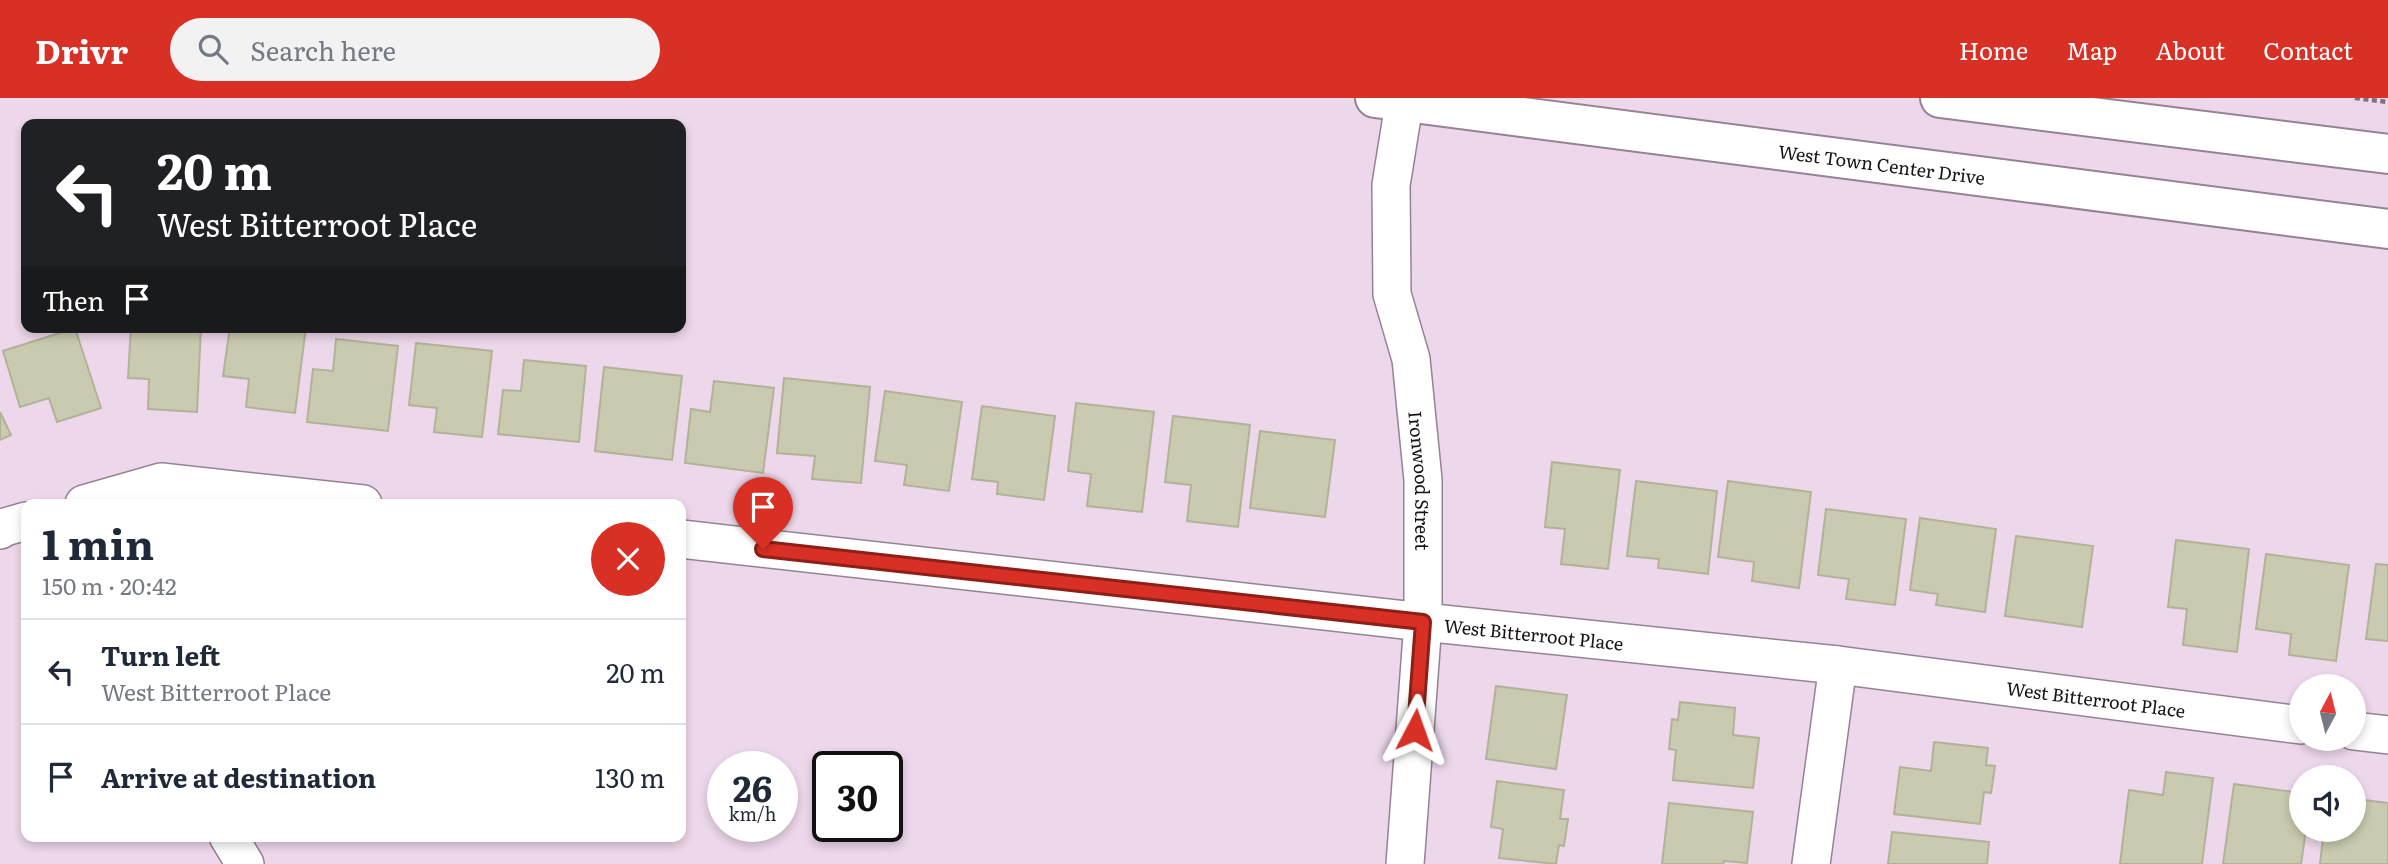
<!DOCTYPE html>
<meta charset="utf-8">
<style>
:root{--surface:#fff;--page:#f2f2f3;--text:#1f2937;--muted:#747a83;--line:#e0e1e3;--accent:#d93025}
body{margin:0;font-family:Literata,serif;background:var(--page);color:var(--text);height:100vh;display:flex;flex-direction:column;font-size:26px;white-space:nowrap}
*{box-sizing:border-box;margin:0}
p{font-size:23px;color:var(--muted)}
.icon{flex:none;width:38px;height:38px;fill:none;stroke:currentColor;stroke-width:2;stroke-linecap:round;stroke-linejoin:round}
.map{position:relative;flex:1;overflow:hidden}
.drawer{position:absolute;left:21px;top:401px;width:665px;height:343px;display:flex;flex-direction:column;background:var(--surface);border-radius:14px;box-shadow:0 4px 10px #0003}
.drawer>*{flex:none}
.top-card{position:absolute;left:21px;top:21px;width:665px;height:214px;border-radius:14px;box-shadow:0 4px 10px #0003;background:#202124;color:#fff;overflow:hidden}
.needle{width:46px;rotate:7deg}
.tools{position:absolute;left:2289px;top:576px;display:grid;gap:14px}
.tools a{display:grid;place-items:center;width:77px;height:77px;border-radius:50%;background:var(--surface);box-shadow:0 4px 10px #0003;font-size:35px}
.speed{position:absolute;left:707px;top:653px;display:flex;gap:14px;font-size:35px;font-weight:700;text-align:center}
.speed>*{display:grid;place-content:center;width:91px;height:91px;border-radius:50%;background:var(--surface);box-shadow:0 4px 10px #0003;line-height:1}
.speed small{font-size:18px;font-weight:400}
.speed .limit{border:4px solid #111;border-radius:10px;background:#fff;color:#111}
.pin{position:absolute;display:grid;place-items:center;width:60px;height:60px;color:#fff;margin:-72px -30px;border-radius:50% 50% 50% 0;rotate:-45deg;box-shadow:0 0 7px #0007}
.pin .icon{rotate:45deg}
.me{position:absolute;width:77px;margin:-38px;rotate:4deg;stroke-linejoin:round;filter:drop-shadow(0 0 5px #0008)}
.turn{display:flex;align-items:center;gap:24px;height:147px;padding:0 21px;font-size:32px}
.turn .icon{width:91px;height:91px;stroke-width:2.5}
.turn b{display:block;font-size:49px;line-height:60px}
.then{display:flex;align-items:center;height:66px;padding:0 21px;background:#0003;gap:14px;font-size:26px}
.round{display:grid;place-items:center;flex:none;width:74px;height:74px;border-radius:37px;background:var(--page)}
.headline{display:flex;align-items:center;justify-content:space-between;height:119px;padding:0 21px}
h1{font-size:42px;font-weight:700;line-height:52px}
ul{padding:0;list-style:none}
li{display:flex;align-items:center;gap:21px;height:105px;padding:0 21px;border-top:2px solid var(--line)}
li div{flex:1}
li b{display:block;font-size:26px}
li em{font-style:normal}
header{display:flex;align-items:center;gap:42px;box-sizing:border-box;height:98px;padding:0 35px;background:var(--accent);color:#fff}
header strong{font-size:33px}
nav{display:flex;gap:38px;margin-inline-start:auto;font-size:24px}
.search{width:490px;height:63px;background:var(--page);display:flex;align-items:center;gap:18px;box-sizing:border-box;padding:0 24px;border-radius:38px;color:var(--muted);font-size:26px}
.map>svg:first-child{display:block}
</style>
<header>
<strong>Drivr</strong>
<div class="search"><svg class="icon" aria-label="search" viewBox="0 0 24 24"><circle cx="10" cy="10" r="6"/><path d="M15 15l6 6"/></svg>Search here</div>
<nav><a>Home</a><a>Map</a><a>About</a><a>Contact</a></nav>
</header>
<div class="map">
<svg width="2388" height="766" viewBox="0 0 2388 766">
<rect width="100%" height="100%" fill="#edd7ea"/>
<g fill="#cacab0" stroke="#b2b299" stroke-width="2">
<path d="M131,229H201L197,314L148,311L149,281L128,280Z"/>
<path d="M230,229H306L295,315L246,309L249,281L223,278Z"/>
<path d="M75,230L101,310L57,324L49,300L20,309L3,253Z"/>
<path d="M336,241L398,248L388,333L307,324L313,271L333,273Z"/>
<path d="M416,245L492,253L482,339L434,334L437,310L409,307Z"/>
<path d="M524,262L586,268L579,344L498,336L503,292L521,293Z"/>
<path d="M604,269L682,278L672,362L595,353Z"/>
<path d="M784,280L870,289L861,385L812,381L815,358L777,355Z"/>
<path d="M714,283L774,290L763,375L685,365L691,311L710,314Z"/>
<path d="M885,293L962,304L949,393L904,387L907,367L875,363Z"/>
<path d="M1076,305L1154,314L1142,414L1087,408L1091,376L1068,373Z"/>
<path d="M982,308L1055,318L1044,402L997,396L998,384L972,381Z"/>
<path d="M0,314L11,337L0,342Z"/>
<path d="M1173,318L1250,327L1238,429L1187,423L1191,387L1165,384Z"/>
<path d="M1260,333L1335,342L1325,419L1250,410Z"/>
<path d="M1552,364L1620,372L1608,471L1561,466L1565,431L1545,429Z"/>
<path d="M1636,383L1717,393L1708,476L1658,470L1659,461L1627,458Z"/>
<path d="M1728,383L1811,394L1799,490L1752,483L1754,464L1718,459Z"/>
<path d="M1826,411L1906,421L1895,507L1846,501L1849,481L1818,477Z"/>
<path d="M1920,420L1996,431L1985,514L1936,507L1938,496L1910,492Z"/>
<path d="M2016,438L2093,448L2082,529L2005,518Z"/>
<path d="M2176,442L2249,451L2237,554L2183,547L2187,511L2168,509Z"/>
<path d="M2266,456L2349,467L2336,563L2289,557L2291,536L2256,531Z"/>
<path d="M2376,466L2388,467V543L2366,541Z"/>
<path d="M1496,588L1567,597L1556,671L1486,661Z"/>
<path d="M1680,604L1735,610L1733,637L1759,640L1753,690L1673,682L1676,652L1669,651L1672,621L1678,622Z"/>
<path d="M1934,644L1988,650L1986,667L1995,668L1991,695L1984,694L1980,726L1894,716L1900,669L1931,673Z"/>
<path d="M2166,674L2213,680L2202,766H2120L2129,692L2163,697Z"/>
<path d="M1497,683L1564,692L1560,721H1568L1564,748L1559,747L1556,766L1499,760L1503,731L1491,729Z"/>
<path d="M2234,686L2301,695V732H2306L2301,766H2223Z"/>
<path d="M2356,701L2388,705V766H2320L2324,732H2354Z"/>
<path d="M1669,705L1753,714L1747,765L1724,763L1723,766H1662Z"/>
<path d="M1892,734L1989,744L1987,766H1888Z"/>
</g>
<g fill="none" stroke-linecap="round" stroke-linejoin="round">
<g stroke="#968293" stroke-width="40">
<g id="street">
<path id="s1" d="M1405,0L1391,87L1392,196L1411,261L1423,382V524L1405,766"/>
<path d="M84,406L161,384L363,406"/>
<path d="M0,432L5,429L26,423"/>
<path id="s2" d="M681,441L1423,524L1838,567L2301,627"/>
<path d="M2354,633L2388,637"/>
<path d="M228,738L245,766"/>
<path d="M1811,766L1838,567"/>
</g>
</g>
<g stroke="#968293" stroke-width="42">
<g id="secondary">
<path id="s3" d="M1375,0L2388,131"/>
<path d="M1940,0L2388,56"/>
</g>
</g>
<path stroke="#7f707d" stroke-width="4.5" stroke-dasharray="5 3.5" stroke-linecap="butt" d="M2355,0L2388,4"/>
<use href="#street" stroke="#fff" stroke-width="37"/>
<use href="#secondary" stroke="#fff" stroke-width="38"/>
</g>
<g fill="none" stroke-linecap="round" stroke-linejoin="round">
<g stroke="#8d1f18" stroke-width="18">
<path id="route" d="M763,451L1423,524L1415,632"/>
</g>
<use href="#route" stroke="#d93025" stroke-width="12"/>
</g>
<g text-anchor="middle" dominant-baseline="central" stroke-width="6" stroke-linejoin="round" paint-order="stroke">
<g font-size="18" fill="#1a1219" stroke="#edd7ea">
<text stroke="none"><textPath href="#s3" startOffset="511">West Town Center Drive</textPath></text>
<text stroke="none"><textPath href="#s1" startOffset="387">Ironwood Street</textPath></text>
<text stroke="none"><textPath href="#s2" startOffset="858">West Bitterroot Place</textPath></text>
<text stroke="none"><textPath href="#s2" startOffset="1424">West Bitterroot Place</textPath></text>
</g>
</g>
</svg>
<div class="tools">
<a><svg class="needle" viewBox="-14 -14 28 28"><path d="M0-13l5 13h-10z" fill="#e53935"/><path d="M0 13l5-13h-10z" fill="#747a83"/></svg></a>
<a><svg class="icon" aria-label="sound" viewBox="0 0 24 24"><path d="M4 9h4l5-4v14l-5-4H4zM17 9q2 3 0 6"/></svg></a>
</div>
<div class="speed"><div>26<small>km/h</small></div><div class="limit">30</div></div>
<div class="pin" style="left:763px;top:451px;background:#d93025"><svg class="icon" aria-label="arrive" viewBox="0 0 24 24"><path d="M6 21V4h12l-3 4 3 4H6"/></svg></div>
<svg class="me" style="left:1415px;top:632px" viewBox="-20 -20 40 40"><path d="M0-17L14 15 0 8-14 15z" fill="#d93025" stroke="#fff" stroke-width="4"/></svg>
<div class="top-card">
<div class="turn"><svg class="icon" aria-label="left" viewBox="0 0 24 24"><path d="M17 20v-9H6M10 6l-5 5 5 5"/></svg><div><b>20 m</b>West Bitterroot Place</div></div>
<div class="then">Then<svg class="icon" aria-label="arrive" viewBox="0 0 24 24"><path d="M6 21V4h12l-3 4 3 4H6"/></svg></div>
</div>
<section class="drawer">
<div class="headline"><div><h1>1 min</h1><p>150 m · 20:42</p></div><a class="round" style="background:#d93025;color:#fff"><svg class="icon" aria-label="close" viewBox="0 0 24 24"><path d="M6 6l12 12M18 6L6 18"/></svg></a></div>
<ul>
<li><svg class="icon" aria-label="left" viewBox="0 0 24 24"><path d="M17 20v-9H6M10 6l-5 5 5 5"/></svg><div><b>Turn left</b><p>West Bitterroot Place</p></div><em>20 m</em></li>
<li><svg class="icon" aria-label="arrive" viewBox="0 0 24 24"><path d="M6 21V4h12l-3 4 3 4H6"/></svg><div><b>Arrive at destination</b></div><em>130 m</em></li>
</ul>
</section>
</div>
